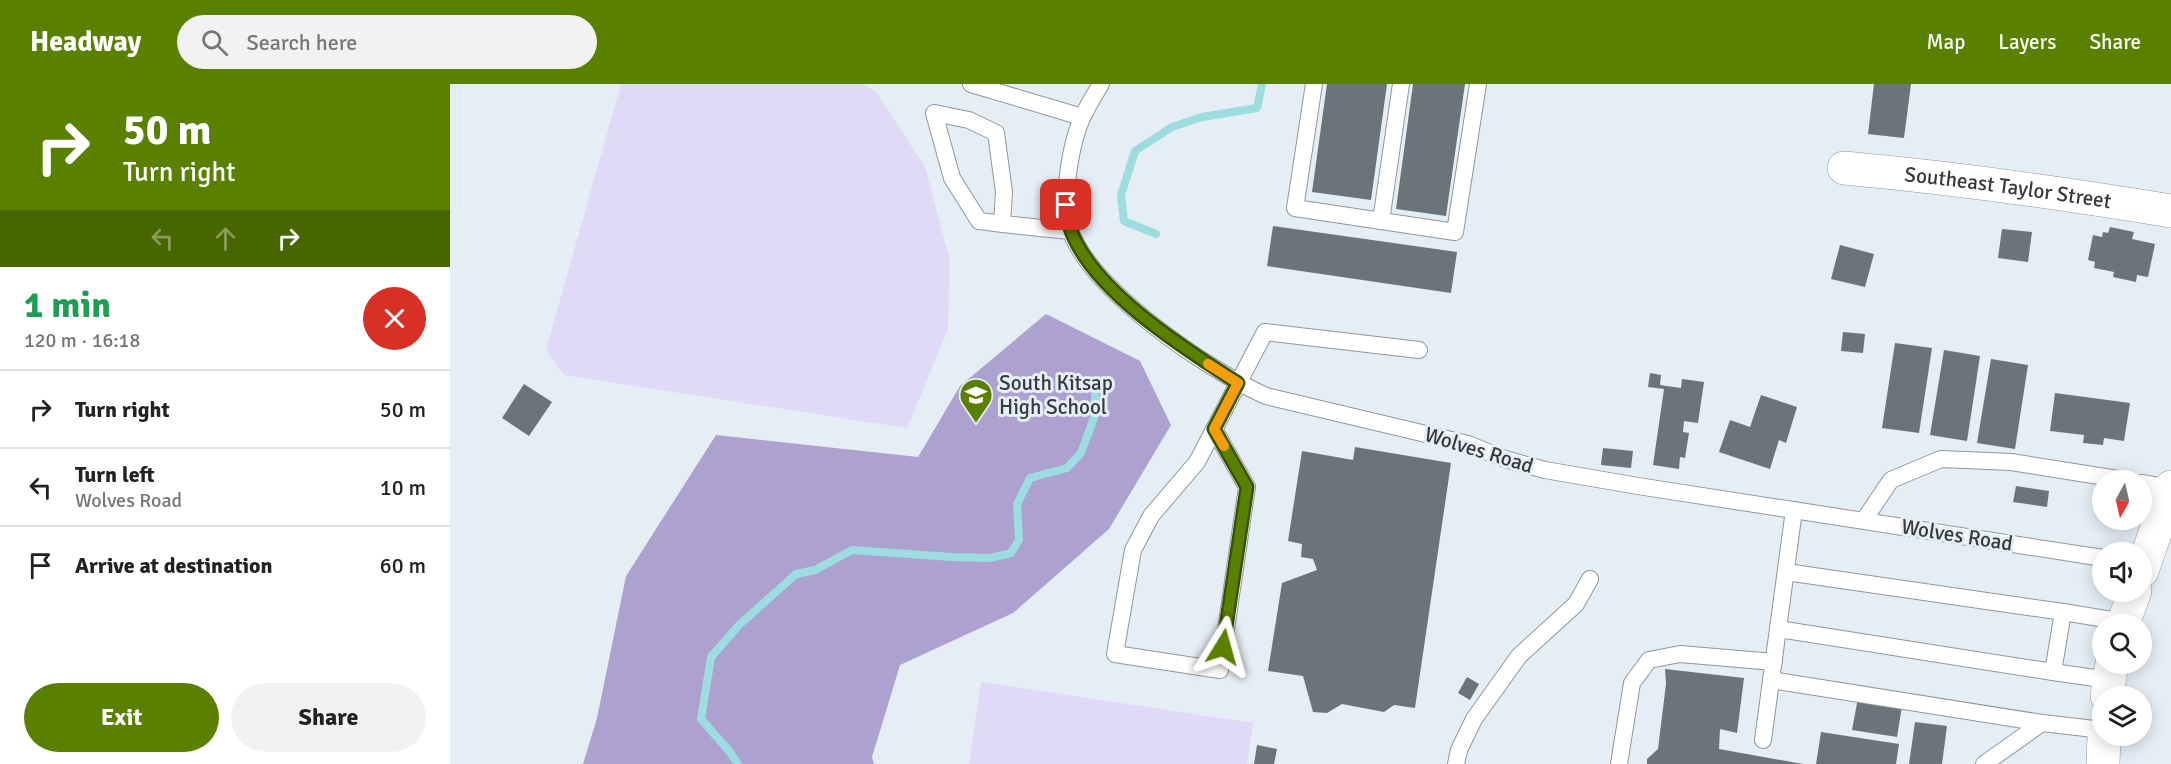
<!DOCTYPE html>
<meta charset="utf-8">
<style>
:root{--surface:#fff;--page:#f2f2f2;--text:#222;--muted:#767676;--line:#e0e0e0;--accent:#5a8000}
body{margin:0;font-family:Signika,sans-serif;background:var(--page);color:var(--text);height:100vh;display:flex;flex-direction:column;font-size:22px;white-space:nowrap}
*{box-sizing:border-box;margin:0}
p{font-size:20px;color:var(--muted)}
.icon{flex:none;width:33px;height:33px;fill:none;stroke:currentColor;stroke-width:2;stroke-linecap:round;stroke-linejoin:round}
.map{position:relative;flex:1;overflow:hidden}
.sheet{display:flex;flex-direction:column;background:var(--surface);width:450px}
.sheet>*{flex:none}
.guide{background:#5a8000;color:#fff;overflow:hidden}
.needle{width:39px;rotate:188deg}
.buttons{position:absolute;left:1642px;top:386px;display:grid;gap:12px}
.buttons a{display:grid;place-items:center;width:60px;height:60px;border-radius:50%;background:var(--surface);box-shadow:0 3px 15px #0003;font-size:30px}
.pin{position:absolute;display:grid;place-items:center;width:51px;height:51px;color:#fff;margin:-26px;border-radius:12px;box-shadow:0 3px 9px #0006}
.me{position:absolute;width:66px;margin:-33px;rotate:8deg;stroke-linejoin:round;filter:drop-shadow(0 0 4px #0008)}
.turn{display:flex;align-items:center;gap:21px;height:126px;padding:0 24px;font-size:27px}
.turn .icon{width:78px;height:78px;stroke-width:2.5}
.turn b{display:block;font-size:42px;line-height:51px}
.lanes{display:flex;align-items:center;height:57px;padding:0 24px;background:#0003;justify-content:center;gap:30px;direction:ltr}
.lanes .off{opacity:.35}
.round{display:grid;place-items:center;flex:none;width:63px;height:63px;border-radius:32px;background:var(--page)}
.headline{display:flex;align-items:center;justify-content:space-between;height:102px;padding:0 24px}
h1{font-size:36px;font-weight:800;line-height:45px;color:#1e9e55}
.action{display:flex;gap:12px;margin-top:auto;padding:12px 24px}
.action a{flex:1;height:69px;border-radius:36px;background:var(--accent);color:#fff;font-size:24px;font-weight:800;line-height:69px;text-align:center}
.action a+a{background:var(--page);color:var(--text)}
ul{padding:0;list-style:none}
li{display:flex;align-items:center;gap:18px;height:78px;padding:0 24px;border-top:2px solid var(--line)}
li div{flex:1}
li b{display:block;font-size:22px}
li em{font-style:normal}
header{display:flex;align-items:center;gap:36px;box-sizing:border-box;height:84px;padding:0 30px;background:var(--accent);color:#fff}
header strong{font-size:28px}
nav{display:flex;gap:33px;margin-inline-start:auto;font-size:21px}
.search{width:420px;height:54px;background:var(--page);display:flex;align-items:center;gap:15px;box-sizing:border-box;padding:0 21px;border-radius:33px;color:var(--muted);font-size:22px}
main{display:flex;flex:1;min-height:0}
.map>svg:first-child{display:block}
</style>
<header>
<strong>Headway</strong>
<div class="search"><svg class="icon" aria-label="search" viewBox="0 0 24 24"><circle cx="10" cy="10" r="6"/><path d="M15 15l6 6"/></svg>Search here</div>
<nav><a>Map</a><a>Layers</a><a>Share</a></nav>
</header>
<main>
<section class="sheet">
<div class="guide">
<div class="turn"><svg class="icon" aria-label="right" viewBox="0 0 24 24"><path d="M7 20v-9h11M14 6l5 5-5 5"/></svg><div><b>50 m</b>Turn right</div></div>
<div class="lanes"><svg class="icon off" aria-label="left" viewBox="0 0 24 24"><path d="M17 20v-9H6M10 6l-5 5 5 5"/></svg><svg class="icon off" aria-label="ahead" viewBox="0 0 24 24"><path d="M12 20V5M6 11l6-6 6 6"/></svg><svg class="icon" aria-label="right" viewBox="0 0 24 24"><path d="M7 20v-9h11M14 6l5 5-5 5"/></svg></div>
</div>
<div class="headline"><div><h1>1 min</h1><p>120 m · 16:18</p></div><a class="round" style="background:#d93025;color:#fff"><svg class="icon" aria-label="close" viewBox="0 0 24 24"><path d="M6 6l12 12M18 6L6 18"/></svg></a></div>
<ul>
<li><svg class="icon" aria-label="right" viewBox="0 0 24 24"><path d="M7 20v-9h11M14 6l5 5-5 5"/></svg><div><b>Turn right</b></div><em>50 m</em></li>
<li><svg class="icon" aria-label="left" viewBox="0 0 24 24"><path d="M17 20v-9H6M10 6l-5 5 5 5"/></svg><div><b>Turn left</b><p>Wolves Road</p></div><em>10 m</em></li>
<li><svg class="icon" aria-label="arrive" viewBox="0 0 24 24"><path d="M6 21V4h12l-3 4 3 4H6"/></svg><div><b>Arrive at destination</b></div><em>60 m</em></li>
</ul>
<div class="action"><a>Exit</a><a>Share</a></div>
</section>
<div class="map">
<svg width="1721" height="680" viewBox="0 0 1721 680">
<rect width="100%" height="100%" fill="#e5edf5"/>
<g fill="#e0d9f7">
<path d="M171,0H412L426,8L475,83L500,177L498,245L457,344L114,291L96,266Z"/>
<path d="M531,598L803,639L797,680H519Z"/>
</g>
<path fill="#ada2cf" d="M596,230L690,277L721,341L659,445L563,529L450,581L422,673L424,680H133L147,634L176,492L266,351L468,373L510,302Z"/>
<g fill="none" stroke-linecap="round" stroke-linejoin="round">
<g stroke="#9ddcdf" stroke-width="8">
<path d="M706,150L674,137L671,111L685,67L722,43L752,33L807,24L812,0"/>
<path d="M288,680L280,668L251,635L261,573L290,540L346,490L365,486L402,466L502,473L540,474L561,469L569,456L567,420L580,394L617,384L631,369L645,331V299"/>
</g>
</g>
<g fill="#6b7579">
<path d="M877,0H937L921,116L862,108Z"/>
<path d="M963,0H1015L996,132L946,125Z"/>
<path d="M1424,0H1461L1454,54L1418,50Z"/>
<path d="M823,142L1007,168L1001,209L817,182Z"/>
<path d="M1660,143L1684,148L1682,155L1705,160L1698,193L1687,191L1686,198L1663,193L1664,188L1644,184L1645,178L1638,176L1643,151L1652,153L1653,148L1658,149Z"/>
<path d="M1552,145L1582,148L1578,178L1548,174Z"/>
<path d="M1390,161L1424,170L1415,203L1381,195Z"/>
<path d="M1393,248L1415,250L1413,269L1391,267Z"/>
<path d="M1445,259L1482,264L1469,349L1432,344Z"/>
<path d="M1494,266L1530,272L1517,357L1480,351Z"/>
<path d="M1541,275L1578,281L1565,365L1527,359Z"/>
<path d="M1200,289L1211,291L1210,301L1231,304L1232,295L1254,298L1248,339L1234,337L1233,348L1239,349L1235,374L1230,373L1229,385L1203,381L1214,305L1198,303Z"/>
<path d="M74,300L102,318L79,352L52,334Z"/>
<path d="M1605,309L1680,319L1674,357L1654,354L1653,361L1633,359L1634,351L1600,347Z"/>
<path d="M1311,311L1347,323L1336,359L1329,356L1320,385L1269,368L1280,336L1300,343Z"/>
<path d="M905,363L1001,379L965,624L944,621L934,628L892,620L877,629L863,628L853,592L818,587L832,499L867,486L863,475L851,473L852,460L838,457L852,367L903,376Z"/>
<path d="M1153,364L1183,367L1181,384L1151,381Z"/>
<path d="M1566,402L1599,407L1597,423L1563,418Z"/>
<path d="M1215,585L1294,594L1287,649L1270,645L1269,665L1353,680H1197V675L1208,665L1216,600Z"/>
<path d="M1017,593L1029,600L1020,616L1008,609Z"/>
<path d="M1408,614L1452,622L1447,653L1402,646Z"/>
<path d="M1465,638L1497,642L1492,680H1459Z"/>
<path d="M1371,648L1449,660L1446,680H1366Z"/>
<path d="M807,661L827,665L824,680H804Z"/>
</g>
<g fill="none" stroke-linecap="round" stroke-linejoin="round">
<g stroke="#8f979e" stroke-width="18">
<g id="service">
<path d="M521,0L632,33"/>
<path d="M651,0C645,10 638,21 633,32C621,57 611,116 619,143C639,206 758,286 816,312L1018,360L1055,375L1095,386L1188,402L1653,474"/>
<path d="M864,0L845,124L1005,148L1028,0"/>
<path d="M931,137L951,0"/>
<path d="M552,140L554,108L546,49L519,36L484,29L502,94L529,137C559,141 590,144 621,147"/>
<path d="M764,345L797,403L770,586L665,570L683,466L701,432L747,378L815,248L969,266"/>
<path d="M1692,399L1721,404"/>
<path d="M1414,436L1441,396L1491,375L1561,378L1674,396"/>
<path d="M1613,528L1674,538"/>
<path d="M1328,545L1603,588L1613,528L1336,488"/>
<path d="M1603,588L1659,596"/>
<path d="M1321,596L1592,639L1653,646"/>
<path d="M1313,656L1344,426"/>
<path d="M1006,680L1009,666L1024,635L1069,572L1126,520L1140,495"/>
<path d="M1169,680L1182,599L1199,576L1230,570L1324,578"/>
<path d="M1534,680L1592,639"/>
</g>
</g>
<g stroke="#8f979e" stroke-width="34">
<g id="minor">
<path id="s1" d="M1394,84C1504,94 1612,109 1721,127"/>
</g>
</g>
<g stroke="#8f979e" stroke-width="34">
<g id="tertiary">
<path d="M1692,487L1721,403"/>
<path d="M1673,540L1685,507"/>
<path d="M1657,612L1662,579"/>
<path d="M1653,680L1654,651"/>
</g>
</g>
<use href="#service" stroke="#fff" stroke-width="16"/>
<use href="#minor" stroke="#fff" stroke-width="33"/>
<use href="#tertiary" stroke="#fff" stroke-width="33"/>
</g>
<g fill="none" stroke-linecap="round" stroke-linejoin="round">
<g stroke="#3a5300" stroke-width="15">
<path id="route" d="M616,121C617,128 617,137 620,144C641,206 735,265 788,299L764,345L797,403L773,563"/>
</g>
<use href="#route" stroke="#5a8000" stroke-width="10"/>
<path stroke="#f59e0b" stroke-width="10" d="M758,280L788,299L764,345L774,362"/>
</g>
<defs>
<g id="school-pin" transform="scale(1.725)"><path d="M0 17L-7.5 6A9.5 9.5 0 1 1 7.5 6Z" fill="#5a8000" stroke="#e5edf5"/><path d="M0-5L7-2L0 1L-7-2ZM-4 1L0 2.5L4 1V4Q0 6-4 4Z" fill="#fff"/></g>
</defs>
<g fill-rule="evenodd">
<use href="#school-pin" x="526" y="311"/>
</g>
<g text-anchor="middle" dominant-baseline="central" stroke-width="6" stroke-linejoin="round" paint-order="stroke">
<g font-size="21" fill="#373a3d" stroke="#e5edf5">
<text stroke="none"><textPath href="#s1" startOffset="165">Southeast Taylor Street</textPath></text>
<text transform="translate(1029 366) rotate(17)">Wolves Road</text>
<text transform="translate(1507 451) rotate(9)">Wolves Road</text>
</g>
<g font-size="21" fill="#373a3d" stroke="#e5edf5" text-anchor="start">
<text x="549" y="299">South Kitsap<tspan x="549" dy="24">High School</tspan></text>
</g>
</g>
</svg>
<div class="buttons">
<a><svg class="needle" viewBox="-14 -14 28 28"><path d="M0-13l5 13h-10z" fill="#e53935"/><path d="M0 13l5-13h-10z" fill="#767676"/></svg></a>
<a><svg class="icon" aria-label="sound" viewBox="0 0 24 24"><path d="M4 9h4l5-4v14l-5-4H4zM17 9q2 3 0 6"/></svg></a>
<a><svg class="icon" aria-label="search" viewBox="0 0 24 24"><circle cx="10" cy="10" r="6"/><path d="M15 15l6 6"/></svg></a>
<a><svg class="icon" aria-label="layers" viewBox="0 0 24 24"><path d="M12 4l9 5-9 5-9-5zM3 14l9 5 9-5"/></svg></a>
</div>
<div class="pin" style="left:616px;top:121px;background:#d93025"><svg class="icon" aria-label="arrive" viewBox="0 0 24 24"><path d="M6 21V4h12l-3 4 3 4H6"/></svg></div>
<svg class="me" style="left:773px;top:563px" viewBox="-20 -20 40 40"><path d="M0-17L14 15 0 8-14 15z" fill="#5a8000" stroke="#fff" stroke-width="4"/></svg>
</div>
</main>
